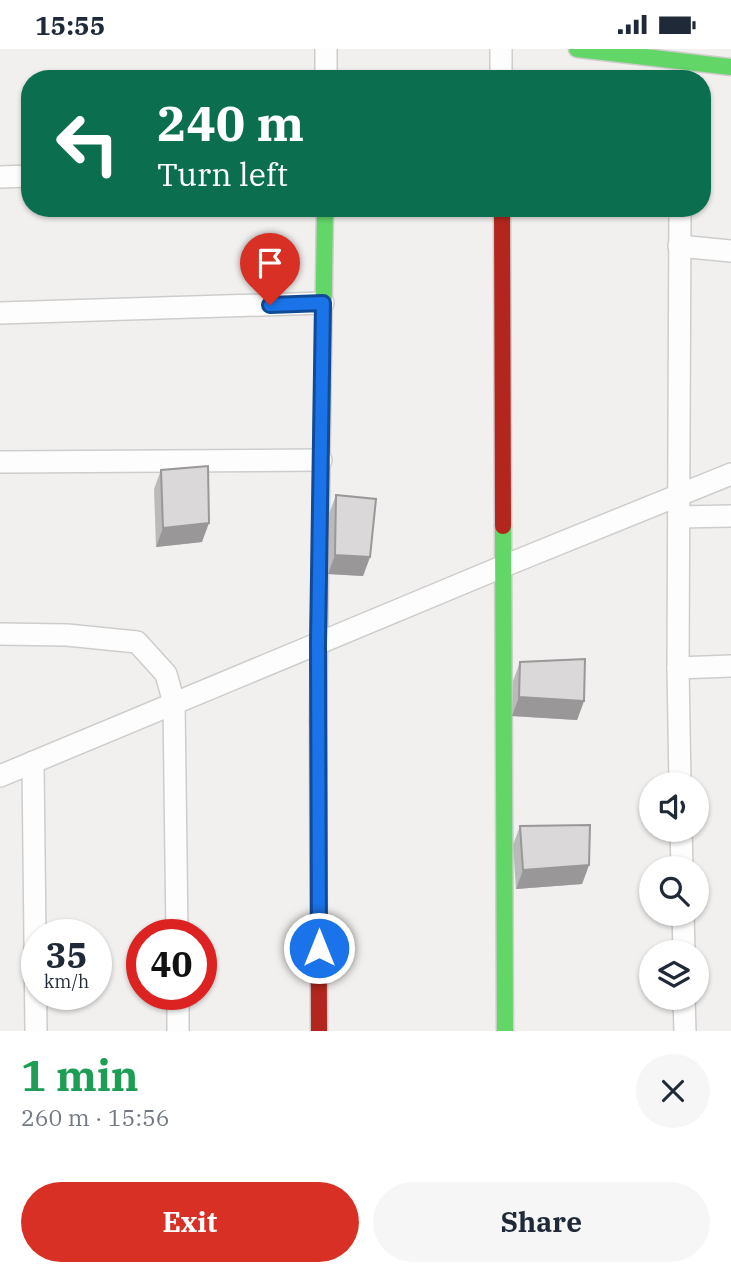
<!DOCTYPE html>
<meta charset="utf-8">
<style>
:root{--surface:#fff;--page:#f6f6f7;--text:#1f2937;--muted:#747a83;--accent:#d93025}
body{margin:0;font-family:"IBM Plex Serif",serif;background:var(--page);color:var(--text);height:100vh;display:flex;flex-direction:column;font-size:26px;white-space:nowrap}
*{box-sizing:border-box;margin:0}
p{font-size:23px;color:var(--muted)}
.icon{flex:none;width:38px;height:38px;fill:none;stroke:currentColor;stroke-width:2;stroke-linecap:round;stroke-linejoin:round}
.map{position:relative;height:982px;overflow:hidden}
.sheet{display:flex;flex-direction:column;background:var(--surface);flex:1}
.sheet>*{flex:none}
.top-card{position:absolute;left:21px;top:21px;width:690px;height:147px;border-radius:28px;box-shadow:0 2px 5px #0004;background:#0b6e4f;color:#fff;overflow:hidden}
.controls{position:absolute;left:639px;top:723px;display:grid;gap:14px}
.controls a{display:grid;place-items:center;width:70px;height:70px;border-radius:50%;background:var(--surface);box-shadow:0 2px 5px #0004;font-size:35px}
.speed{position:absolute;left:21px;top:870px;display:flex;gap:14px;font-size:35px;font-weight:700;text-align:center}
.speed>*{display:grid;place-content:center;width:91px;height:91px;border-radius:50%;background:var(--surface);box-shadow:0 2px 5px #0004;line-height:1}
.speed small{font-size:18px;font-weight:400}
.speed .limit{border:10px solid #d22;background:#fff;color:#111}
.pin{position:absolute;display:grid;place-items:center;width:60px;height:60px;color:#fff;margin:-72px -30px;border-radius:50% 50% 50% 0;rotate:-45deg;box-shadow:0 0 7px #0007}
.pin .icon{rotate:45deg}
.me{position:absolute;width:77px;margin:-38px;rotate:0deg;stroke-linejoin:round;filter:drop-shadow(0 0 5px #0008)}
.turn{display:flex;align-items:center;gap:24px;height:147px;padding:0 21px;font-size:32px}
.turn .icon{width:91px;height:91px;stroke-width:2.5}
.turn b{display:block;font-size:49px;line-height:60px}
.round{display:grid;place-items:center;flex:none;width:74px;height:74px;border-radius:37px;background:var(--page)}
.head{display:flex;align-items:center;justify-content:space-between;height:119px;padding:0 21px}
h1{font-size:42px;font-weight:700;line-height:52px;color:#1e9e55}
.button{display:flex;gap:14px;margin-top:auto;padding:14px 21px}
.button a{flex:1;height:80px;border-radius:42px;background:var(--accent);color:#fff;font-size:28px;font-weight:700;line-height:80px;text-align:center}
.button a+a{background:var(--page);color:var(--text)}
.status{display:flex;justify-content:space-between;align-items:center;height:49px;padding:0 35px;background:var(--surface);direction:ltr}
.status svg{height:19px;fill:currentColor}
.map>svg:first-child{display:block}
</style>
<div class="status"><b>15:55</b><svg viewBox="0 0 49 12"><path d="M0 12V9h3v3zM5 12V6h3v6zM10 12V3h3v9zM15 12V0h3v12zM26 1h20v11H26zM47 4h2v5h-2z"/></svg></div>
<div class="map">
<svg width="731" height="982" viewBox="0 0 731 982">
<rect width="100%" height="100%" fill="#f2f0ef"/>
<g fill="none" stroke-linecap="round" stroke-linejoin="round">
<g stroke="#cecdcc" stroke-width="24">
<g id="street">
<path d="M501,0V30"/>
<path d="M326,30V0"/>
<path d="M0,128L30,127"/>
<path d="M680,159L678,619L680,735"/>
<path d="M679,197L731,202"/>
<path d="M0,264L323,254"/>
<path d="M0,413L321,411"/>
<path d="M679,468L731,467"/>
<path d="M0,585L67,586L137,593L166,625L174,654L177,886"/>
<path d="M678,619L731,617"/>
<path d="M33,713L36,982"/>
<path d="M0,727L504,517L731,425"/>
<path d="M681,780L682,819"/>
<path d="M683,864L684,903"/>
<path d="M178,945V982"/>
<path d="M684,948L685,982"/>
</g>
</g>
<g stroke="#cecdcc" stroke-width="19">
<g id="fast">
<path d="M577,0L731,18"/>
<path d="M322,374L325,159"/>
<path d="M503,477L505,982"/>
</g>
</g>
<g stroke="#cecdcc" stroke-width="19">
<path id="slow" d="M318,671L322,374"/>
</g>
<g stroke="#cecdcc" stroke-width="19">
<g id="jam">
<path d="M502,159L503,477"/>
<path d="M318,671L319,982"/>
</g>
</g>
<use href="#street" stroke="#fdfdfd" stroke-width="21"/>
<use href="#fast" stroke="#63d668" stroke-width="16"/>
<use href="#slow" stroke="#ff974d" stroke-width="16"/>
<use href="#jam" stroke="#b3261e" stroke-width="16"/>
</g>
<g fill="#bbbaba">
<path d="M161,421L202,493L156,498L154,440Z"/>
<path d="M336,446L370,508L363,527L328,525L329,465Z"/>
<path d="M520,613L584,652L577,671L512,667L513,632Z"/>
<path d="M520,777L589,816L582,835L516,840L513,796Z"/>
</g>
<g fill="#999797">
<path d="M209,474L202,493L156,498L163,479Z"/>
<path d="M335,506L370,508L363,527L328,525Z"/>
<path d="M519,648L584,652L577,671L512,667Z"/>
<path d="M589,816L582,835L516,840L523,821Z"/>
</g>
<g fill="#dad8d8" stroke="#999797" stroke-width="2">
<path d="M634,23V30H608L609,25Z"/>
<path d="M208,417L209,474L163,479L161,421Z"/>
<path d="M336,446L376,450L370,508L335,506Z"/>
<path d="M585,610L584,652L519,648L520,613Z"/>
<path d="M590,776L589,816L523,821L520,777Z"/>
</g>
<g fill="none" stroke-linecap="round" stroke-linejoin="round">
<g stroke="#114b97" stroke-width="18">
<path id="route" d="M270,256L323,254L318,594L319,899"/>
</g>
<use href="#route" stroke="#1a73e8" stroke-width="12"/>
</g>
</svg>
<div class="controls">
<a><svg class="icon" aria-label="sound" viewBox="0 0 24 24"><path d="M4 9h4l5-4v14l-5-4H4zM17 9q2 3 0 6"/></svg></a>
<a><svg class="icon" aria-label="search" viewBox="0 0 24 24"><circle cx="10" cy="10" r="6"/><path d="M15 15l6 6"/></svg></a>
<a><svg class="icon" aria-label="layers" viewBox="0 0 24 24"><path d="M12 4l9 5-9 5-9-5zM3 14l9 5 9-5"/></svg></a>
</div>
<div class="speed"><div>35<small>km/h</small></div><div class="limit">40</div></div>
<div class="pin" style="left:270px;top:256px;background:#d93025"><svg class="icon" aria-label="arrive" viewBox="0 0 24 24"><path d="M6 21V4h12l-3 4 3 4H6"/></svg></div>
<svg class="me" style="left:319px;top:899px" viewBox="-20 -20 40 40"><circle r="17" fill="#1a73e8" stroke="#fff" stroke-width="3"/><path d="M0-11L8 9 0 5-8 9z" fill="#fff"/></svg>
<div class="top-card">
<div class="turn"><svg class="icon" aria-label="left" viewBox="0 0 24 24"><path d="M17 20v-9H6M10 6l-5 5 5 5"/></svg><div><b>240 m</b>Turn left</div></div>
</div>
</div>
<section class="sheet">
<div class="head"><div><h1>1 min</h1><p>260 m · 15:56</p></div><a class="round"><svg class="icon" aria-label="close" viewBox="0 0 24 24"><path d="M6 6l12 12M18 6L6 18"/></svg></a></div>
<div class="button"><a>Exit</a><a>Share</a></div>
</section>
